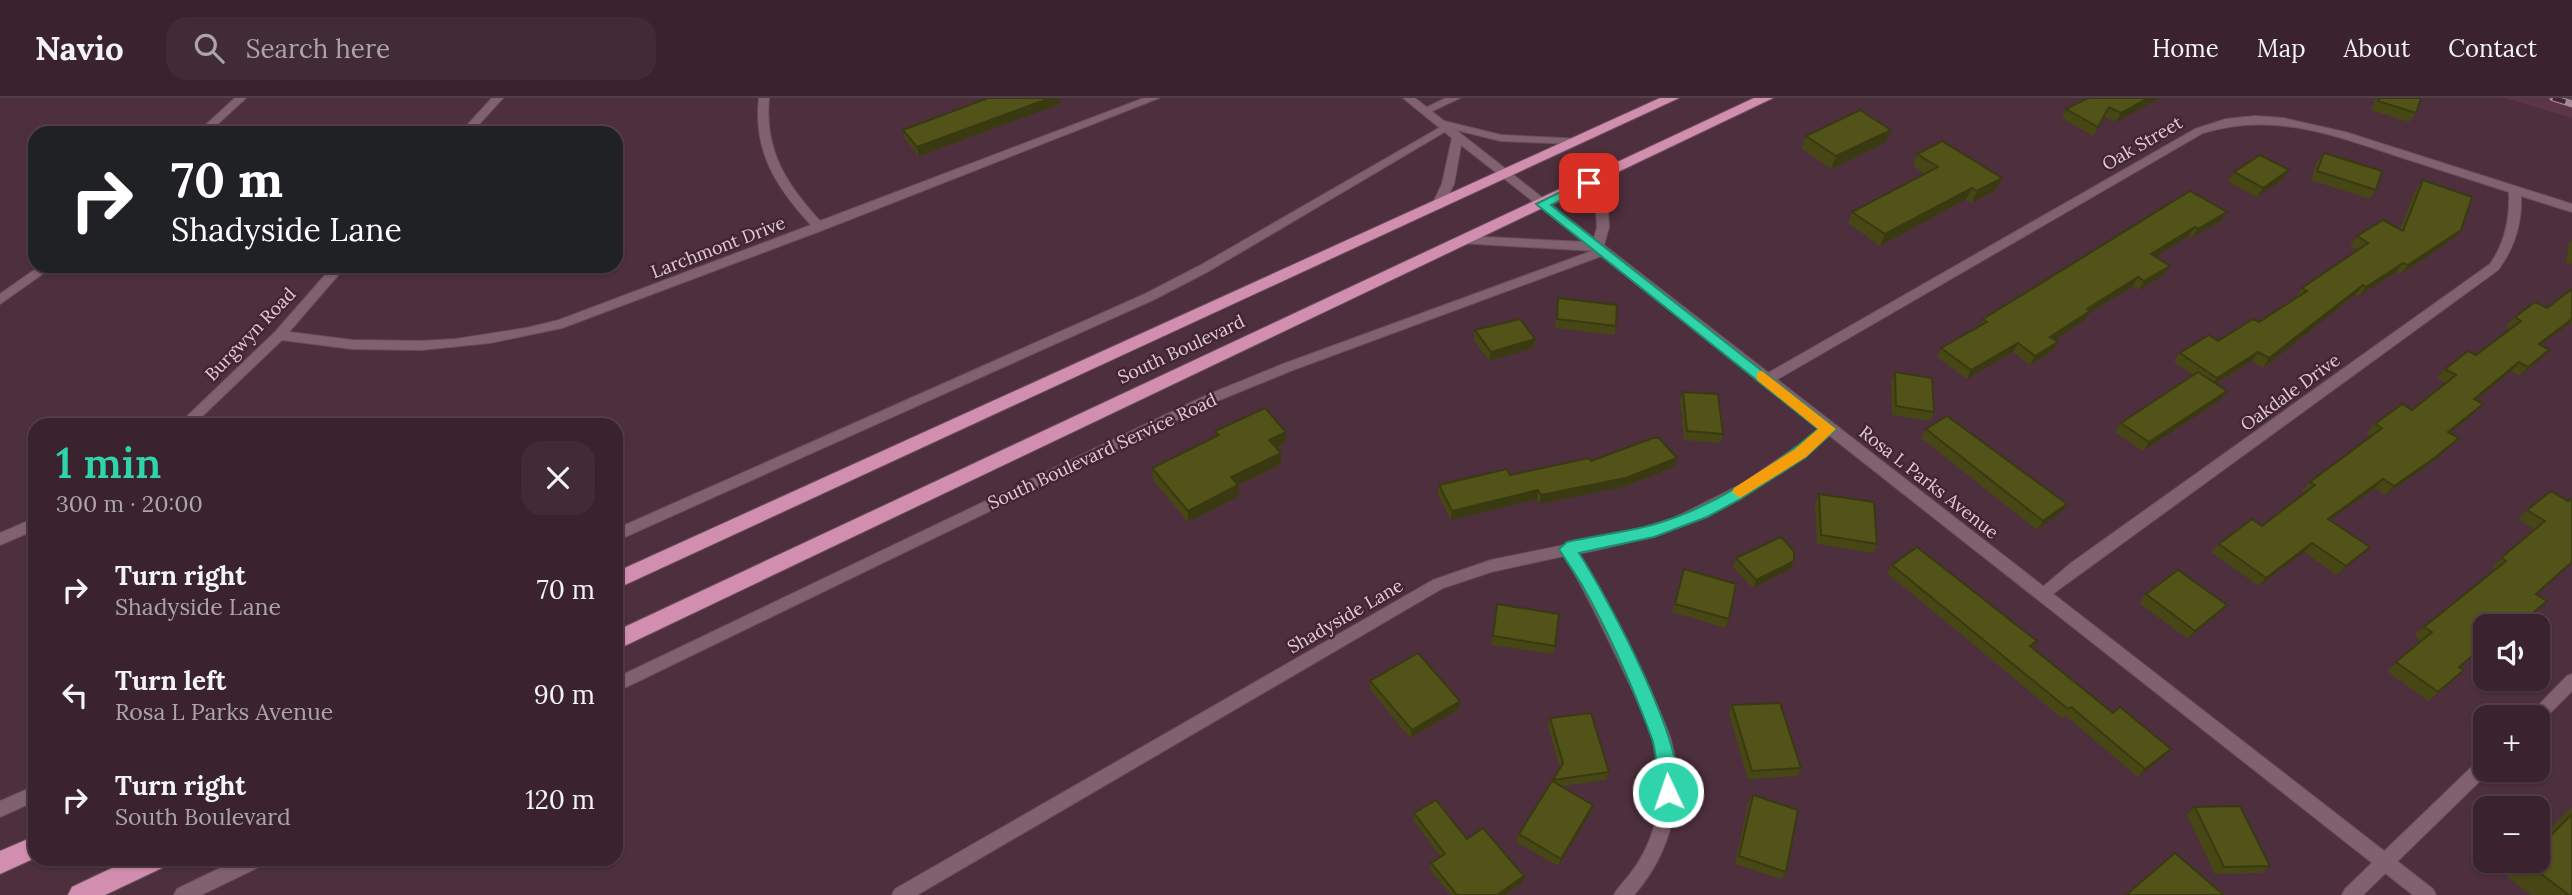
<!DOCTYPE html>
<meta charset="utf-8">
<style>
:root{--surface:#3a232e;--page:#412b36;--text:#f1f3f6;--muted:#aba4aa;--line:#54404a;--accent:#30d4aa}
body{margin:0;font-family:Lora,serif;background:var(--page);color:var(--text);height:100vh;display:flex;flex-direction:column;font-size:26px;white-space:nowrap}
*{box-sizing:border-box;margin:0}
p{font-size:23px;color:var(--muted)}
.icon{flex:none;width:38px;height:38px;fill:none;stroke:currentColor;stroke-width:2;stroke-linecap:round;stroke-linejoin:round}
.map{position:relative;flex:1;overflow:hidden}
.details{position:absolute;left:28px;top:320px;width:595px;height:448px;display:flex;flex-direction:column;background:var(--surface);border-radius:21px;box-shadow:0 2px 5px #0004,0 0 0 2px var(--line)}
.details>*{flex:none}
.hud{position:absolute;left:28px;top:28px;width:595px;height:147px;border-radius:21px;box-shadow:0 2px 5px #0004,0 0 0 2px var(--line);background:#202124;color:#fff;overflow:hidden}
.buttons{position:absolute;left:2473px;top:516px;display:grid;gap:14px}
.buttons a{display:grid;place-items:center;width:77px;height:77px;border-radius:14px;background:var(--surface);box-shadow:0 2px 5px #0004,0 0 0 2px var(--line);font-size:35px}
.pin{position:absolute;display:grid;place-items:center;width:60px;height:60px;color:#fff;margin:-30px;border-radius:14px;box-shadow:0 4px 10px #0006}
.me{position:absolute;width:77px;margin:-38px;rotate:357deg;stroke-linejoin:round;filter:drop-shadow(0 0 5px #0008)}
.turn{display:flex;align-items:center;gap:24px;height:147px;padding:0 28px;font-size:32px}
.turn .icon{width:91px;height:91px;stroke-width:2.5}
.turn b{display:block;font-size:49px;line-height:60px}
.round{display:grid;place-items:center;flex:none;width:74px;height:74px;border-radius:21px;background:var(--page)}
.head{display:flex;align-items:center;justify-content:space-between;height:119px;padding:0 28px}
h1{font-size:42px;font-weight:600;line-height:52px;color:var(--accent)}
ul{padding:0;list-style:none}
li{display:flex;align-items:center;gap:21px;height:105px;padding:0 28px}
li div{flex:1}
li b{display:block;font-size:26px}
li em{font-style:normal}
header{display:flex;align-items:center;gap:42px;box-sizing:border-box;height:98px;padding:0 35px;background:var(--surface);border-bottom:2px solid var(--line)}
header strong{font-size:33px}
nav{display:flex;gap:38px;margin-inline-start:auto;font-size:24px}
.search{width:490px;height:63px;background:var(--page);display:flex;align-items:center;gap:18px;box-sizing:border-box;padding:0 24px;border-radius:21px;color:var(--muted);font-size:26px}
.map>svg:first-child{display:block}
</style>
<header>
<strong>Navio</strong>
<div class="search"><svg class="icon" aria-label="search" viewBox="0 0 24 24"><circle cx="10" cy="10" r="6"/><path d="M15 15l6 6"/></svg>Search here</div>
<nav><a>Home</a><a>Map</a><a>About</a><a>Contact</a></nav>
</header>
<div class="map">
<svg width="2572" height="797" viewBox="0 0 2572 797">
<rect width="100%" height="100%" fill="#4e2f3d"/>
<path fill="#5c3648" d="M2505,0H2572V20Z"/>
<g fill="none" stroke-linecap="round" stroke-linejoin="round">
<g stroke="#6b4e5b" stroke-width="2">
<g id="minor">
<path d="M235,0H246L208,35H197Z"/>
<path d="M492,0H503L471,35H460Z"/>
<path d="M759,0H769C764,52 786,86 820,123L1144,0H1159L823,132L562,230L490,245L421,252L352,251L282,242L193,327H178L275,234L333,168H346L289,234L352,242L421,243L456,241L526,230L559,222L811,127C776,89 753,53 759,0Z"/>
<path d="M1446,0H1460L1428,15L1424,16L1419,13Z"/>
<path d="M2255,18L2283,20L2345,34L2572,106V114L2521,98C2522,126 2515,149 2498,172L2043,503L2038,501L2036,497L2038,493L2071,465L2490,166C2505,145 2510,121 2509,94C2472,82 2434,70 2397,58C2330,36 2273,14 2203,35L1771,285H1761L1759,282L1761,279L2195,31L2226,21Z"/>
<path d="M1444,27L1449,30L1448,32L1209,173L1153,202L616,443V431L1145,196L1201,167Z"/>
<path d="M1603,149L1607,150V156L1293,272L1217,303L616,594V580L1207,297L1283,266Z"/>
<path d="M40,168H54L0,206V196Z"/>
<path d="M1829,326L1834,328L1836,331L1834,334C1752,401 1681,436 1578,456C1599,489 1615,525 1633,560C1646,587 1662,613 1671,642C1686,696 1671,755 1634,797H1614C1618,789 1625,783 1630,776C1641,762 1649,746 1654,729C1673,667 1644,616 1618,562C1601,527 1585,492 1564,458L1491,474L1443,490L917,797H892L895,791L1433,482L1491,462L1628,434L1674,420L1742,386Z"/>
<path d="M35,420V432L0,447V435Z"/>
<path d="M2572,576V593L2540,625L2538,626V620H2526L2567,578Z"/>
<path d="M2485,660V672H2491L2363,797H2342L2345,791L2479,662Z"/>
<path d="M35,688V703L0,719V703Z"/>
<path d="M239,761H265L263,767L201,797H174L177,791Z"/>
</g>
</g>
<g stroke="#6b4e5b" stroke-width="2">
<path id="tertiary" d="M1403,0H1415L1444,23L1501,37L1582,41L1584,43L1578,46L1501,43L1456,32L1594,140L1597,129L1595,99L1609,72H1617L1619,74L1607,99L1609,129L1604,147L2433,791L2436,797H2413L1595,153L1460,145L1458,142L1464,138L1585,144L1461,47L1454,86L1442,110H1434L1432,107L1442,86L1452,40Z"/>
</g>
<g stroke="#6b4e5b" stroke-width="2">
<g id="trunk">
<path d="M1660,0H1679L616,491V474Z"/>
<path d="M1754,0H1773L616,552V533Z"/>
<path d="M35,738V760L0,776V753Z"/>
<path d="M131,761H168L164,769L105,797H68L72,789Z"/>
</g>
</g>
<use href="#minor" fill="#81616f" fill-rule="evenodd"/>
<use href="#tertiary" fill="#81616f" fill-rule="evenodd"/>
<use href="#trunk" fill="#d28eae" fill-rule="evenodd"/>
<g stroke="#a38b95" stroke-width="7">
<path id="rail" d="M2553,0L2572,6"/>
</g>
<use href="#rail" stroke="#432533" stroke-width="4.5" stroke-dasharray="13" stroke-linecap="butt"/>
</g>
<g fill="#474715">
<path d="M988,0H1059L1060,6L919,58L905,41L903,32Z"/>
<path d="M2088,0H2160L2116,24L2104,18L2093,38L2062,20L2066,11Z"/>
<path d="M2376,0H2421L2416,15L2409,24L2371,12Z"/>
<path d="M1891,32L1885,45L1831,71L1802,51L1806,38Z"/>
<path d="M2324,55L2376,92L2370,101L2311,82L2317,64Z"/>
<path d="M1917,56L2002,80L1996,92L1972,105L1966,101L1880,148L1848,125L1852,114L1925,76L1913,68Z"/>
<path d="M2234,74L2283,81L2257,99L2228,84Z"/>
<path d="M2423,82L2453,141L2401,176L2396,174L2359,198L2356,196L2263,270L2252,263L2216,286L2220,302L2143,353L2115,334L2121,325L2193,277L2174,264L2180,255L2218,243L2259,224L2296,200V199L2302,190L2358,152L2350,148L2357,138L2400,131L2416,91Z"/>
<path d="M2227,114L2221,123L2192,140L2189,138L2155,159L2164,177L2139,192L2133,188L2088,216L2085,222L2054,242L2053,253L2030,267L2013,254L1967,281L1937,259L1941,250L1980,228L1983,221Z"/>
<path d="M2572,142V166L2566,164L2569,145Z"/>
<path d="M2572,191V226L2570,225L2540,247L2549,252L2541,261L2519,278L2511,273L2476,302L2474,315L2450,335L2459,340L2450,349L2424,370L2385,397L2375,390L2330,422L2370,449L2361,457L2337,477L2304,454L2259,488L2211,454L2219,446L2262,428L2305,395L2302,393L2310,384L2372,338L2367,335L2375,326L2412,312L2446,285L2437,280L2445,271L2476,257L2510,231L2506,228L2515,219L2547,210Z"/>
<path d="M1558,200L1616,228L1614,237L1555,230Z"/>
<path d="M1475,232L1535,241L1533,250L1489,263L1474,242Z"/>
<path d="M1895,274L1934,314L1930,323L1892,317L1891,283Z"/>
<path d="M1683,294L1723,336L1720,345L1684,342L1680,303Z"/>
<path d="M1926,331L2067,406L2061,414L2037,432L1921,340Z"/>
<path d="M1215,333L1286,345L1276,350L1281,355V366L1238,387L1239,398L1188,424L1153,382L1152,370L1216,339Z"/>
<path d="M1591,363L1674,369L1623,389L1539,406L1537,401L1451,422L1438,396L1439,387L1510,377Z"/>
<path d="M1819,396L1877,446L1873,455L1817,446L1815,405Z"/>
<path d="M2568,403L2536,496L2547,503L2516,528H2485L2459,569L2464,572L2428,603L2387,573L2422,543L2414,537L2495,471L2492,469L2535,432L2518,421L2527,412Z"/>
<path d="M1736,460L1790,471L1753,490L1733,469Z"/>
<path d="M1892,467L2037,543L2032,550L2113,615L2171,651L2163,659L2138,679L2065,617L2062,620L1887,475Z"/>
<path d="M1684,471L1729,521L1725,530L1672,514Z"/>
<path d="M2146,496L2219,515L2188,541L2139,505Z"/>
<path d="M1497,506L1555,548L1553,556L1491,547Z"/>
<path d="M1370,583L1459,611L1410,640L1370,591Z"/>
<path d="M1732,607L1801,670L1797,678L1748,681L1729,616Z"/>
<path d="M1550,620L1609,674L1606,682L1561,688L1593,707L1591,714L1558,768L1516,744L1519,736L1560,670L1548,628Z"/>
<path d="M1753,697L1786,774L1781,781L1735,766L1748,705Z"/>
<path d="M2195,709L2270,768L2261,775L2215,776L2187,717Z"/>
<path d="M2572,709V797H2531L2504,776L2517,763H2538V743Z"/>
<path d="M1414,715L1467,741L1524,778L1522,785L1505,797H1451L1430,772L1431,765L1441,759L1413,722Z"/>
</g>
<g fill="#393a11">
<path d="M1050,0H1059L1060,6L919,58L917,49Z"/>
<path d="M2148,0H2160L2116,24L2121,15Z"/>
<path d="M1891,32L1885,45L1831,71L1836,58Z"/>
<path d="M2289,72L2283,81L2257,99L2263,90Z"/>
<path d="M2002,80L1996,92L1972,105L1977,93Z"/>
<path d="M1972,90L1966,101L1880,148L1885,136Z"/>
<path d="M2227,114L2221,123L2192,140L2198,131Z"/>
<path d="M2195,129L2189,138L2145,165L2151,156Z"/>
<path d="M2461,132L2453,141L2401,176L2408,167Z"/>
<path d="M2403,165L2396,174L2359,198L2366,189Z"/>
<path d="M2170,168L2164,177L2139,192L2144,183Z"/>
<path d="M2138,179L2133,188L2088,216L2085,222L2045,248L2050,239L2087,211Z"/>
<path d="M2363,187L2356,196L2263,270L2269,260Z"/>
<path d="M2572,221L2570,225L2530,255L2539,246Z"/>
<path d="M1535,241L1533,250L1489,263L1491,254Z"/>
<path d="M2058,244L2053,253L2030,267L2035,258Z"/>
<path d="M2018,245L2013,254L1967,281L1971,272Z"/>
<path d="M2549,252L2541,261L2519,278L2528,269Z"/>
<path d="M2258,254L2252,263L2210,289L2217,280Z"/>
<path d="M2519,264L2511,273L2466,310L2474,301Z"/>
<path d="M2227,293L2220,302L2143,353L2149,344Z"/>
<path d="M2483,306L2474,315L2440,343L2448,334Z"/>
<path d="M1286,334V345L1269,353V342Z"/>
<path d="M2459,340L2450,349L2424,370L2385,397L2394,388Z"/>
<path d="M1281,355V366L1232,390L1231,379Z"/>
<path d="M1677,360L1674,369L1623,389L1539,406L1541,397Z"/>
<path d="M2383,381L2375,390L2320,429L2328,421Z"/>
<path d="M1238,387L1239,398L1188,424V413Z"/>
<path d="M1538,392L1537,401L1451,422L1452,413Z"/>
<path d="M2067,406L2061,414L2037,432L2043,423Z"/>
<path d="M2312,445L2304,454L2259,488L2266,480Z"/>
<path d="M2370,449L2361,457L2337,477L2346,468Z"/>
<path d="M1794,463L1790,471L1753,490L1756,482Z"/>
<path d="M2227,507L2219,515L2188,541L2195,533Z"/>
<path d="M1460,603L1459,611L1410,640L1412,632Z"/>
<path d="M2171,651L2163,659L2138,679L2145,671Z"/>
<path d="M1593,707L1591,714L1558,768L1561,761Z"/>
<path d="M1524,778L1522,785L1505,797H1497Z"/>
</g>
<g fill="#525318" stroke="#393a11" stroke-width="2">
<path d="M988,0H1050L917,49L903,32Z"/>
<path d="M2088,0H2148L2121,15L2109,9L2098,29L2066,11Z"/>
<path d="M2379,0H2421L2416,15L2378,3Z"/>
<path d="M1860,12L1891,32L1836,58L1806,38Z"/>
<path d="M1942,43L2002,80L1977,93L1972,90L1885,136L1852,114L1938,69L1917,56Z"/>
<path d="M2324,55L2382,73L2376,92L2317,73Z"/>
<path d="M2260,57L2289,72L2263,90L2234,74Z"/>
<path d="M2423,82L2472,99L2461,132L2408,167L2403,165L2366,189L2363,187L2269,260L2258,254L2217,280L2180,255L2209,237L2218,243L2253,221L2259,224L2307,193L2302,190L2368,145L2357,138L2383,122L2403,133Z"/>
<path d="M2190,93L2227,114L2198,131L2195,129L2151,156L2170,168L2144,183L2138,179L2087,211L2090,213L2050,239L2058,244L2035,258L2018,245L1971,272L1941,250L1987,224L1983,221Z"/>
<path d="M2572,191V221L2539,246L2549,252L2528,269L2519,264L2474,301L2483,306L2448,334L2459,340L2433,361L2394,388L2383,381L2328,421L2370,449L2346,468L2312,445L2266,480L2219,446L2252,421L2262,428L2315,387L2310,384L2382,330L2375,326L2402,306L2412,312L2456,277L2445,271L2468,253L2476,257L2521,223L2515,219L2535,204L2547,210Z"/>
<path d="M1558,200L1617,207L1616,228L1557,221Z"/>
<path d="M1520,221L1535,241L1491,254L1475,232Z"/>
<path d="M1895,274L1932,280L1934,314L1896,308Z"/>
<path d="M2198,274L2227,293L2149,344L2121,325Z"/>
<path d="M1683,294L1718,296L1723,336L1687,333Z"/>
<path d="M1265,310L1286,334L1269,342L1281,355L1231,379L1238,387L1188,413L1152,370L1219,337L1215,333Z"/>
<path d="M1947,318L2067,406L2043,423L1926,331Z"/>
<path d="M1653,340H1659L1677,360L1626,380L1541,397L1538,392L1452,413L1439,387L1507,371L1510,377L1589,360L1591,363Z"/>
<path d="M2551,393L2568,403L2572,400V464L2536,496L2547,503L2520,526L2514,522L2507,528H2485V547L2459,569L2464,572L2438,594L2396,564L2432,534L2424,529L2506,463L2501,460L2545,423L2527,412Z"/>
<path d="M1819,396L1874,404L1877,446L1821,437Z"/>
<path d="M1781,439L1794,453V463L1756,482L1736,460Z"/>
<path d="M1917,449L2037,543L2030,548L2113,615L2120,609L2171,651L2145,671L2071,609L2068,611L1892,467Z"/>
<path d="M1684,471L1736,486L1729,521L1675,506Z"/>
<path d="M2178,472L2227,507L2195,533L2146,496Z"/>
<path d="M1497,506L1559,516L1555,548L1493,538Z"/>
<path d="M1418,555L1460,603L1412,632L1370,583Z"/>
<path d="M1780,605L1801,670L1752,673L1732,607Z"/>
<path d="M1591,615L1609,674L1553,682L1563,665L1550,620Z"/>
<path d="M1552,683L1593,707L1561,761L1519,736Z"/>
<path d="M1753,697L1798,712L1786,774L1739,758Z"/>
<path d="M1436,702L1467,741L1483,730L1524,778L1497,797H1457L1431,765L1445,756L1414,715Z"/>
<path d="M2240,708L2270,768L2224,769L2195,709Z"/>
<path d="M2572,716V797H2569L2524,763H2538V750Z"/>
<path d="M2175,755L2224,797H2126Z"/>
</g>
<path fill="#30d4aa" stroke="#1f8a6e" stroke-width="2" d="M1585,82L1596,85L1551,107L1836,331L1806,359L1739,402L1707,419L1654,439L1579,455C1605,495 1694,658 1675,700L1668,703L1661,700C1655,687 1659,657 1651,638C1633,590 1607,531 1582,487C1575,475 1566,463 1559,451L1567,444C1595,438 1624,434 1652,427C1712,410 1771,371 1818,331L1536,106Z"/>
<path fill="#f59e0b" d="M1762,273L1836,331L1806,359L1740,400L1732,394L1734,390L1795,351L1818,331L1757,282V274Z"/>
<g text-anchor="middle" dominant-baseline="central" stroke-width="5" stroke-linejoin="round" paint-order="stroke">
<g font-size="18" fill="#e0ccd4" stroke="#432533">
<text transform="translate(2142 45) rotate(-30)">Oak Street</text>
<text transform="translate(718 149) rotate(-21)">Larchmont Drive</text>
<text transform="translate(250 236) rotate(-46)">Burgwyn Road</text>
<text transform="translate(1181 251) rotate(-25)">South Boulevard</text>
<text transform="translate(2290 294) rotate(-36)">Oakdale Drive</text>
<text transform="translate(1102 353) rotate(-25)">South Boulevard Service Road</text>
<text transform="translate(1929 384) rotate(38)">Rosa L Parks Avenue</text>
<text transform="translate(1345 518) rotate(-30)">Shadyside Lane</text>
</g>
</g>
</svg>
<div class="buttons">
<a><svg class="icon" aria-label="sound" viewBox="0 0 24 24"><path d="M4 9h4l5-4v14l-5-4H4zM17 9q2 3 0 6"/></svg></a>
<a>+</a>
<a>−</a>
</div>
<div class="pin" style="left:1589px;top:85px;background:#d93025"><svg class="icon" aria-label="arrive" viewBox="0 0 24 24"><path d="M6 21V4h12l-3 4 3 4H6"/></svg></div>
<svg class="me" style="left:1668px;top:694px" viewBox="-20 -20 40 40"><circle r="17" fill="#30d4aa" stroke="#fff" stroke-width="3"/><path d="M0-11L8 9 0 5-8 9z" fill="#fff"/></svg>
<div class="hud">
<div class="turn"><svg class="icon" aria-label="right" viewBox="0 0 24 24"><path d="M7 20v-9h11M14 6l5 5-5 5"/></svg><div><b>70 m</b>Shadyside Lane</div></div>
</div>
<section class="details">
<div class="head"><div><h1>1 min</h1><p>300 m · 20:00</p></div><a class="round"><svg class="icon" aria-label="close" viewBox="0 0 24 24"><path d="M6 6l12 12M18 6L6 18"/></svg></a></div>
<ul>
<li><svg class="icon" aria-label="right" viewBox="0 0 24 24"><path d="M7 20v-9h11M14 6l5 5-5 5"/></svg><div><b>Turn right</b><p>Shadyside Lane</p></div><em>70 m</em></li>
<li><svg class="icon" aria-label="left" viewBox="0 0 24 24"><path d="M17 20v-9H6M10 6l-5 5 5 5"/></svg><div><b>Turn left</b><p>Rosa L Parks Avenue</p></div><em>90 m</em></li>
<li><svg class="icon" aria-label="right" viewBox="0 0 24 24"><path d="M7 20v-9h11M14 6l5 5-5 5"/></svg><div><b>Turn right</b><p>South Boulevard</p></div><em>120 m</em></li>
</ul>
</section>
</div>
